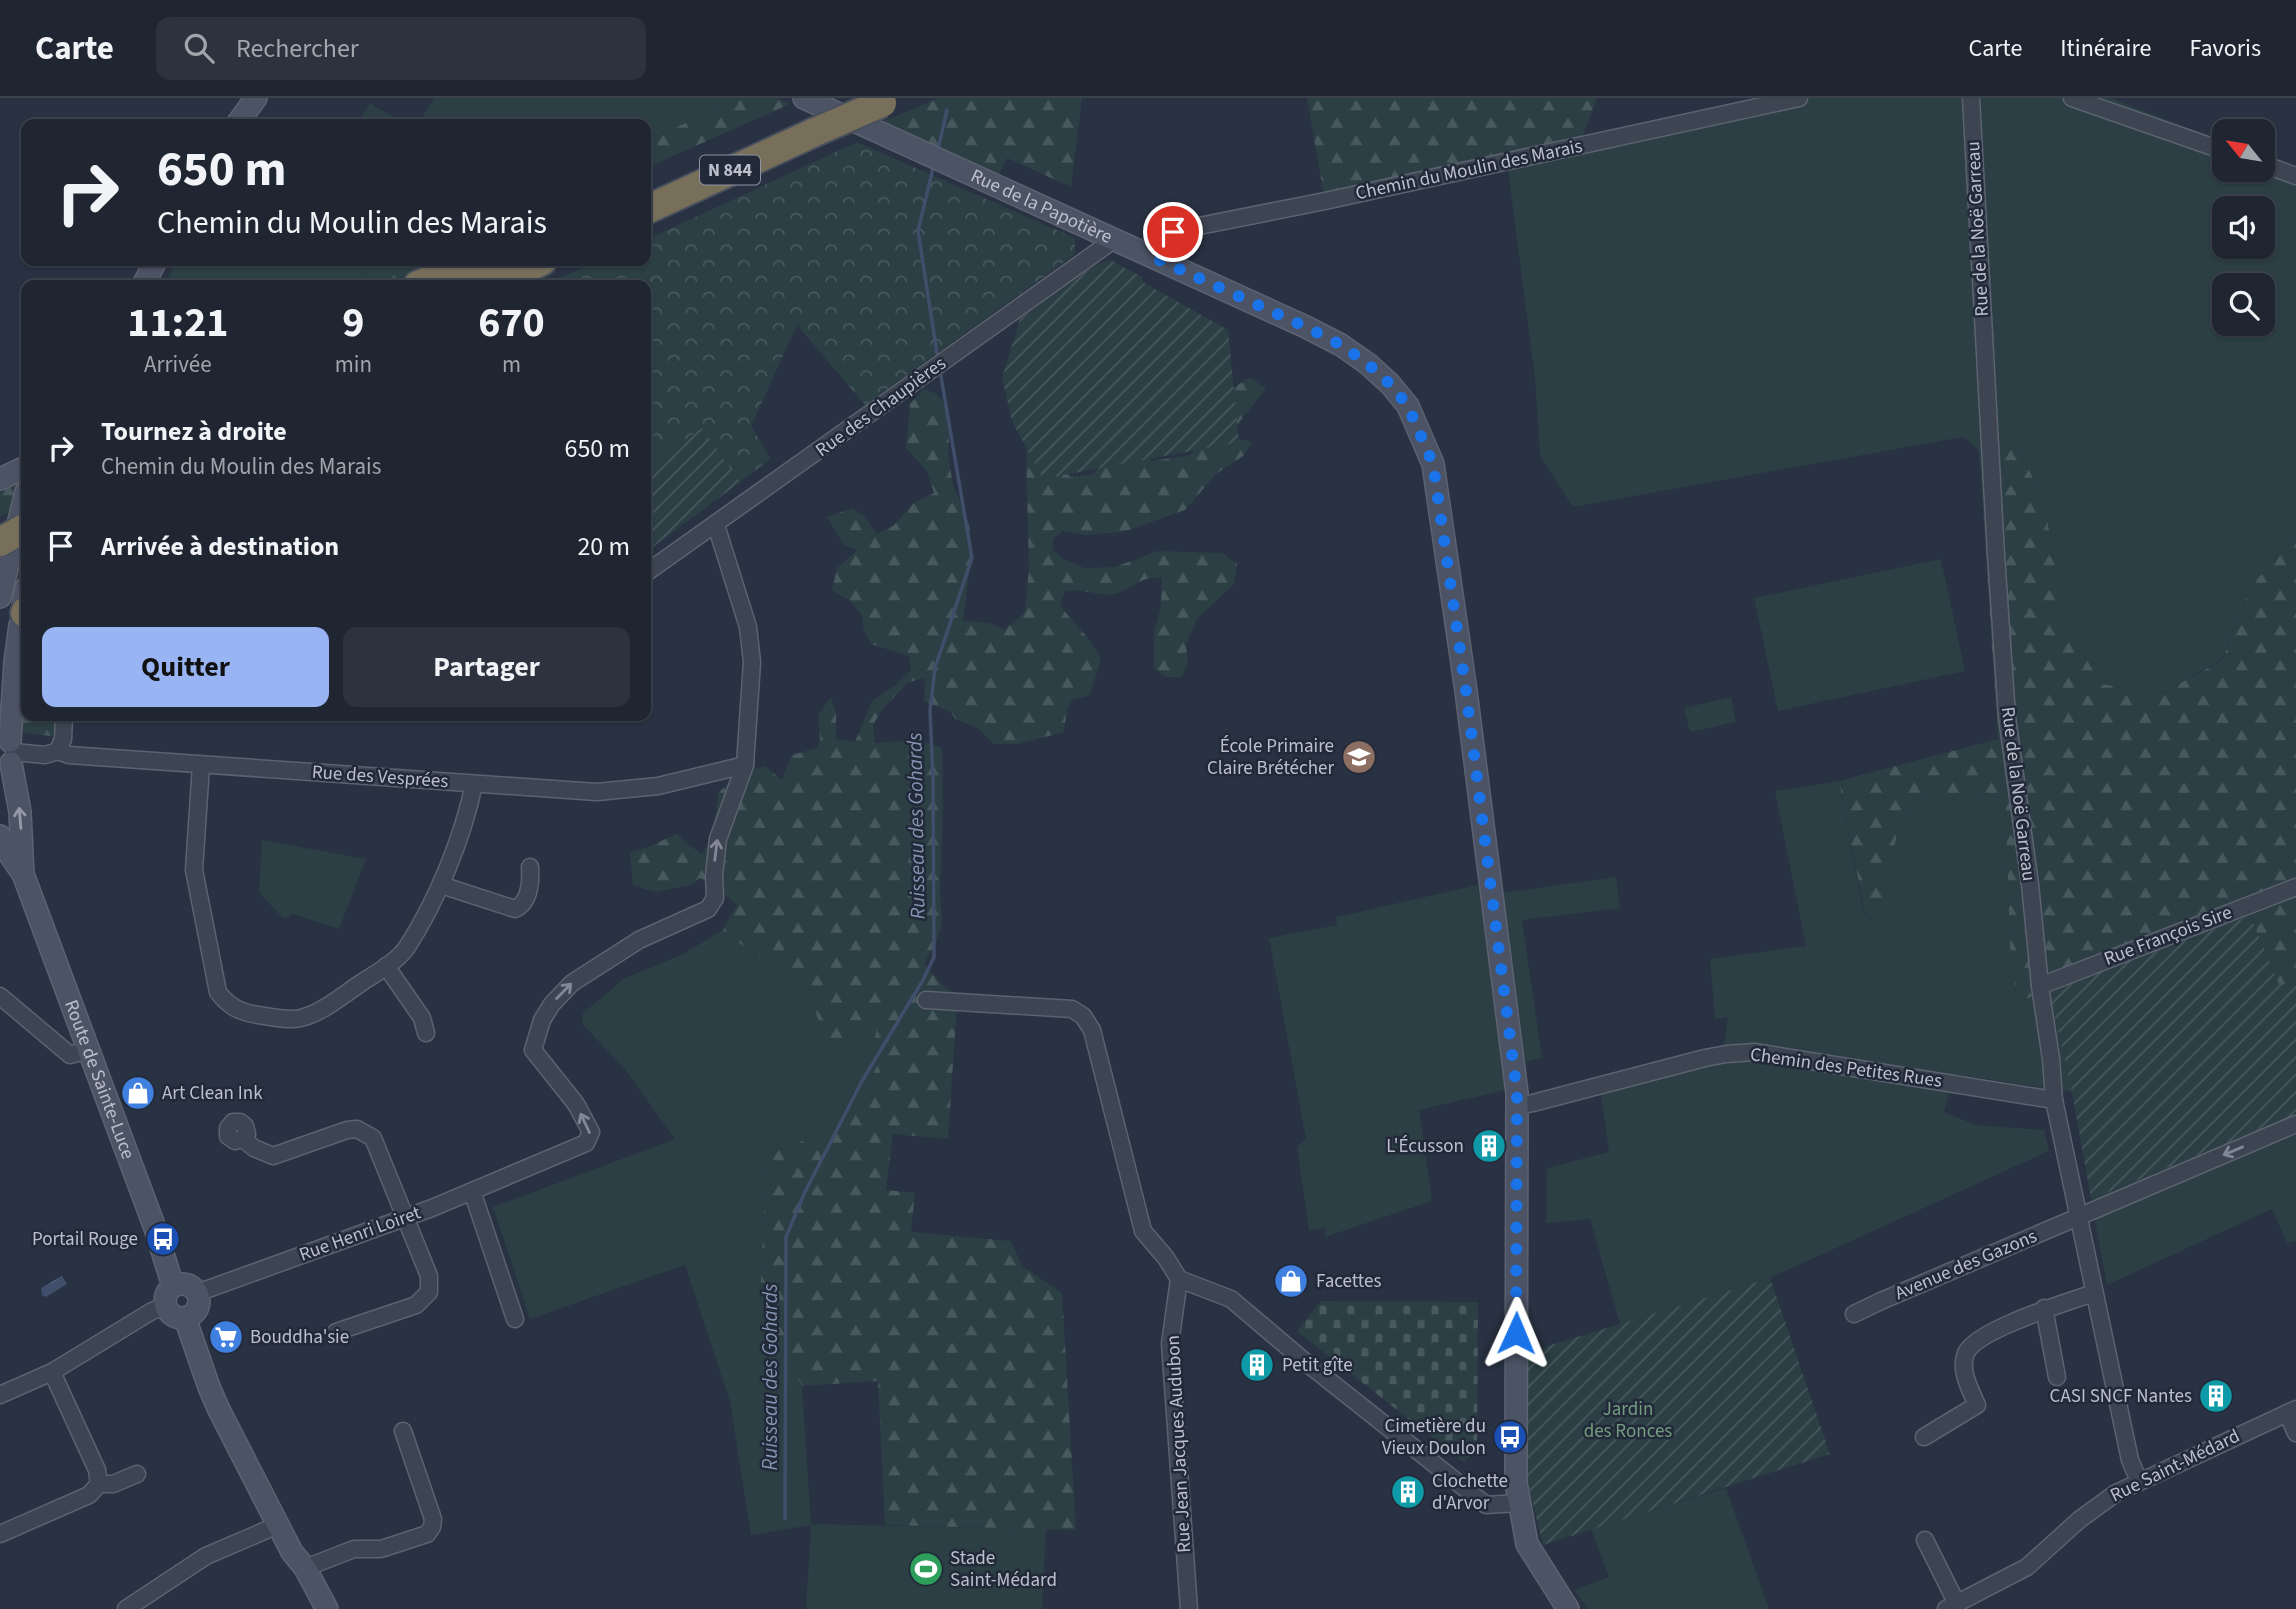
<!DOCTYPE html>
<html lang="fr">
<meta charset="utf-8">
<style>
:root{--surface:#1f2632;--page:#2c323e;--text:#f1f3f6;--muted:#a1a5ac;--line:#3c434d;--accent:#99b4f3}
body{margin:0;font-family:"Source Sans 3",sans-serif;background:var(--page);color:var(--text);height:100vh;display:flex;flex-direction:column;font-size:26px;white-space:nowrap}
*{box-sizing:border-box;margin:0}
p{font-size:23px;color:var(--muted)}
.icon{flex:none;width:38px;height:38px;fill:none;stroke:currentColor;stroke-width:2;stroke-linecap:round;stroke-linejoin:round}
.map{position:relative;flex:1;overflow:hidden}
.details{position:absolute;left:21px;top:182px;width:630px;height:441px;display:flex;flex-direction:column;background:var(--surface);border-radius:14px;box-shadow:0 2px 5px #0004,0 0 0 2px var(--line)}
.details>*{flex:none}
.top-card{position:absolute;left:21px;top:21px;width:630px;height:147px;border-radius:14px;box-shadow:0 2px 5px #0004,0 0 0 2px var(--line);background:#1f2632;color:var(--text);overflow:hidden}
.needle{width:46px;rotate:300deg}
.controls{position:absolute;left:2212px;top:21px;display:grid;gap:14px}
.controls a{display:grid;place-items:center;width:63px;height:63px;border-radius:14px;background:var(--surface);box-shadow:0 2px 5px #0004,0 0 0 2px var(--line);font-size:35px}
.pin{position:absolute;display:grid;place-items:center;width:60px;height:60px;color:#fff;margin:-30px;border:4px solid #fff;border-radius:50%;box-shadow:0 2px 7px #0007}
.me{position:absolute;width:77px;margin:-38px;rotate:1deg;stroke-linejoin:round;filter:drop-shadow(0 0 5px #0008)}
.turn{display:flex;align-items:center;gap:24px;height:147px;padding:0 21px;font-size:32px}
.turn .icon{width:91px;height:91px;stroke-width:2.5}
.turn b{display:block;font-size:49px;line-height:60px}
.eta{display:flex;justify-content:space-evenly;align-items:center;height:119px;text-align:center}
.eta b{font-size:42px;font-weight:700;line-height:49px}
.action{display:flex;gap:14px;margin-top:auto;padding:14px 21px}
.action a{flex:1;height:80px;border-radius:14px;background:var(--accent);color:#111;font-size:28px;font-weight:700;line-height:80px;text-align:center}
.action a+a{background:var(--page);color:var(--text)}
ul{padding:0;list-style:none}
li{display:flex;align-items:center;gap:21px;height:98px;padding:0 21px}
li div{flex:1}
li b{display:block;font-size:26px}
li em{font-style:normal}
header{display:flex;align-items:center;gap:42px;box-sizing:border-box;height:98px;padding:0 35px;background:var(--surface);border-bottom:2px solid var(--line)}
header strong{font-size:33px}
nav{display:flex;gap:38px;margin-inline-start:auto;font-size:24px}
.search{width:490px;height:63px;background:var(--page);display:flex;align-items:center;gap:18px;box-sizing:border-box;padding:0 24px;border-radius:14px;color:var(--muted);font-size:26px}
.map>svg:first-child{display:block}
</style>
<header>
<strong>Carte</strong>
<div class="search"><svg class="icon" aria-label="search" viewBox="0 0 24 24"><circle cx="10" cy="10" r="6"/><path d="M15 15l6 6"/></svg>Rechercher</div>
<nav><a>Carte</a><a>Itinéraire</a><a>Favoris</a></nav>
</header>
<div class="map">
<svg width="2296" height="1511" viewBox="0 0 2296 1511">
<defs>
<pattern id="forest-firs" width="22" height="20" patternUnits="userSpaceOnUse" patternTransform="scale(1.75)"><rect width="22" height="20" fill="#2b3f44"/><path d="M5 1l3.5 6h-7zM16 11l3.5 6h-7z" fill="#48595e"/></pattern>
<pattern id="cemetery-stones" width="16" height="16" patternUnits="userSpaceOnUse" patternTransform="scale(1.75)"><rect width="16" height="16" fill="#2b3f44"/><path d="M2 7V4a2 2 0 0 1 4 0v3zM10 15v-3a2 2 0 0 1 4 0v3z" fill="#48595e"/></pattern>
<pattern id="park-crowns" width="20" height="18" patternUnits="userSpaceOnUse" patternTransform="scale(1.75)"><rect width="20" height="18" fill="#2b3f44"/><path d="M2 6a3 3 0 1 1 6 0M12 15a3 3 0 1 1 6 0" fill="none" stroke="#48595e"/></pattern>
<pattern id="garden-furrows" width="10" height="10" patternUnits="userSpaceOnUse" patternTransform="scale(1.75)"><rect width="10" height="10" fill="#2b3f44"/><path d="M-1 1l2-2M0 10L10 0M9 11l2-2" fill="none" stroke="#48595e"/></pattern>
<pattern id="water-waves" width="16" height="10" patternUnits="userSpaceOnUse" patternTransform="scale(1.75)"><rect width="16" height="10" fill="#404e6b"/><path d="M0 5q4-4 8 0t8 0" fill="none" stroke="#5a667f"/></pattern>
</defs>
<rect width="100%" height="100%" fill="#293243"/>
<g fill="#2b3f44" fill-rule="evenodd">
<path d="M434,0H740L646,43V26H418Z"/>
<path d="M1753,0H2111L2224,44V72H2296V438L2252,487L2222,561L2163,595L2101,586L2064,523L2044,402L2016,346L1979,352L1963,339L1573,409L1540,358L1535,281L1507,64L1748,11ZM2224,110H2263V149H2224ZM2224,187H2263V226H2224Z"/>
<path d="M370,5L404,26H357Z"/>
<path d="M176,163H367L366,187H165Z"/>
<path d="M1941,461L1965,573L1778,613L1754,500Z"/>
<path d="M1731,599L1736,624L1690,634L1684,610Z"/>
<path d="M1839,683L1864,817L1889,830V776L1900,721L1925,694L1959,702L2005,699L2010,850L2017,904L2049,892L2072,994L1954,976L1944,1014L1976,1027L2044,1032L2049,1053L1770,1180L1620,1226L1590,1121L1546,1125L1547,1070L1609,1054L1601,996L1722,962L1728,919L1715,921L1710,861L1806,848L1775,693Z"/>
<path d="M262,742L366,761L339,831L293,816L284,821L259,795Z"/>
<path d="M1616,779L1620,810L1522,822L1542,960L1525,964L1502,795Z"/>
<path d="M1478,787L1506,992L1419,1012L1432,1103L1325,1139V1130L1309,1133L1297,1049L1306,1041L1269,840L1337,827L1336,819Z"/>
<path d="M723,832L766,866L798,885L814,905L817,919L841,944L855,933L875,924L876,934L871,956L880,962L849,1025L766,1058L760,1207L802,1288L811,1426L1046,1431L1042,1511H806L811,1427L751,1437L730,1304L685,1167L530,1221L493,1109L675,1041L624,970L582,926L583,915L625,880L683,856Z"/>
<path d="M2296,1017V1143L2287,1145L2272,1111L2107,1187L2091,1101Z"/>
<path d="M1726,1390L1769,1511H1588L1574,1492L1609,1479L1591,1431Z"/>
</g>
<g fill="url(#forest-firs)">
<path d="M740,0H776L790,6L646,70V43Z"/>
<path d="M939,0H1082L1071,89L1007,60L997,81L882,24Z"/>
<path d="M1307,0H1597L1579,48L1325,103Z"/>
<path d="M367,163H438L383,187H366Z"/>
<path d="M1250,279L1266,291L1227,339L1253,344L1243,358L1216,376L1185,412L1123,434L1084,437L1063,433L1054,440L1052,451L1063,461L1084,470L1115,469L1158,453L1222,455L1237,466L1234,486L1197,521L1186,547L1188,564L1182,579H1166L1154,570V535L1161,507L1162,480C1138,478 1135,490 1115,496C1104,499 1081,490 1065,493L1060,506C1073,527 1090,537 1101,561L1090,597L1072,602L1067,611L1064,634L1018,646H994L978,630L955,621L951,614L924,603L925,580L909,584L883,610L873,627L875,645L917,642L942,650L943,709L940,792L942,825L936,845L924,865L940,885L954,895L957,906L948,1041L893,1036L886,1092L915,1095L911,1134L1011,1143L1022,1168L1062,1195L1076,1432L885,1427L878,1283L802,1288L760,1208L766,1058L849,1024L880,962L871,956L876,934L875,925L855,933L841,944L830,943L817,919L814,905L798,885L766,866L723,832L737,807L711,784L699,780L694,786L656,794L633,787L630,754L648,749L677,736L686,745L702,756C715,738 716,717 718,695L730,684L749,685L754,671L765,668L782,682L792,657L817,650L820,642L818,617L831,599L836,616V641L855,644L872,603L897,586L911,572L909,558L871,546L864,533L862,517L850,503L832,492L837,470L857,452L844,447L827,419L852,410L864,418L877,436L893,428L914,405L934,395L927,373L906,350L910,306L924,291L937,296L946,307L950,325L948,356L953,387L969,425L972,452L963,523L990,525L1004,532L1025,514L1029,470L1026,352L1041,343L1052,348L1070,379L1094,376L1111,353L1136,342L1152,363L1190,357L1207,339L1215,302Z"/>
<path d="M2016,346L2044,402L2064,523L2101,586L2163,595L2222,562L2252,487L2296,438V881L2280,889L2250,818L2017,904L2010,850L2005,699L1959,702L1925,694L1900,721L1889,776V831L1865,817L1839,683L1998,641L1979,352Z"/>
<path d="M19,377L26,393V403L0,419V386Z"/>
<path d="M26,547V618H59L58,631L52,638L22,635L17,630Z"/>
</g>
<path fill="url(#cemetery-stones)" d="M1321,1203L1478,1204L1477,1354L1463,1364L1297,1233Z"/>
<path fill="url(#park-crowns)" d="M857,44L1075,140V156L865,307L797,227L751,328L771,361L646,454V187H543L599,163H646V142Z"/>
<g fill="url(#garden-furrows)">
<path d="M1110,162L1142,179L1143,184L1228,232L1239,344L1043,381L1012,323L1002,280L1020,221L1097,166Z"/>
<path d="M702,330L740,384L646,454V369Z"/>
<path d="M2250,818L2280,888L2296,881V1017L2091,1101L2072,994L2049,892Z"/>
<path d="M1770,1180L1830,1356L1543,1447L1526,1377L1525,1255Z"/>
</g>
<path fill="url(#water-waves)" d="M62,1178L67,1186L46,1199L42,1197L41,1190Z"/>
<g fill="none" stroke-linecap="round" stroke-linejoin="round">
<g stroke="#404e6b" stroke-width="3.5">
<path d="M938,52L947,12"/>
<path d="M934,66L918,133L938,262"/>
<path d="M785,1421L786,1139L804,1096L862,983L923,882L934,859L933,679L930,613L935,570L972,460L940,273"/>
</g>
<g stroke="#5c6270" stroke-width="19">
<g id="street">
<path d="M1971,0L1996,457L2007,619L2030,786L2040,888L2051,961L2054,1002L2130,1362L2139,1383"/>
<path d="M2072,0L2224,53"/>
<path d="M2263,66L2296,78"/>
<path d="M1153,159L1164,135L1325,103L1799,0"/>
<path d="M646,475L1115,141"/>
<path d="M58,653L63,641L64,618"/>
<path d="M14,654L45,657L58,653L69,657L597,694L658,688L745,667"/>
<path d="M201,667L194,772L218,894C229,909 240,914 258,917C272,919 287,923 301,920C322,915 343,897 361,885C376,875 397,864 407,849C437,803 463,739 474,686"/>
<path d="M441,787L515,811C530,804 531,784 530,769"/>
<path d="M386,868L422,920L426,935"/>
<path d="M2040,888L2296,789"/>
<path d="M0,898L70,957L89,952"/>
<path d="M926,902L1072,911L1083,918L1092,932L1143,1133L1166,1160L1179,1181"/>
<path d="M1518,1008L1533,1005L1705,960L1726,956L1754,954L2054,1002"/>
<path d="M243,1041L247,1036L245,1028L240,1024H233L228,1030V1038L235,1043L243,1041L254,1050L273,1058L347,1032L357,1031L373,1040L429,1178V1194L416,1207L336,1234"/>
<path d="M472,1093L515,1221"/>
<path d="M1179,1181L1231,1201L1303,1262L1486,1407L1518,1405"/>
<path d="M1179,1181L1170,1246L1189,1511"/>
<path d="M197,1195L432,1110L586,1045L591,1034L576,1006L533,952L542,922L552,906L572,885L639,842L708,811L715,800L714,778L718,741L745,667L752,564L748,529L716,427"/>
<path d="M2044,1210L2057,1279"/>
<path d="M1854,1216L1881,1203L2296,1026"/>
<path d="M52,1274L97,1372L99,1386"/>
<path d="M0,1297L52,1274L152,1213L165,1208"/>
<path d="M2287,1315L2296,1335"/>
<path d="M1924,1339L1977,1307C1970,1291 1959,1272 1966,1255C1977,1231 2068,1204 2094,1195"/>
<path d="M0,1436L89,1397L99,1386H113L137,1376"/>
<path d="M1925,1442L1957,1506"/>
<path d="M305,1470L354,1451H381L427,1436L432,1429L433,1421L403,1333"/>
<path d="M126,1511L206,1458L278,1427"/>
<path d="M1946,1511L2027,1469L2079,1422L2116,1395L2296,1311"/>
</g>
</g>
<g stroke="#5c6270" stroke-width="24">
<g id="secondary">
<path id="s1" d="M804,0L1306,229L1341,247L1368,266L1390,286L1408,308L1433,366L1466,593L1517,995L1516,1385L1527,1446L1568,1511"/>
<path d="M237,26L256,0"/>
<path d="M143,187L156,163"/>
<path d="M0,381L26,369"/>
<path d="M0,499L26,394"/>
<path d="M10,643L15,564L20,527L24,519L23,508L26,490"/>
<path d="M11,665L20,714L23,776"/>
<path id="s2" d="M0,738L3,747L23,776L155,1130L173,1188"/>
<circle cx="182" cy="1203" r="17"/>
<path d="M185,1220L209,1289L218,1310L278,1427L292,1454L305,1470L327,1511"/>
</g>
</g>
<g stroke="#484f5d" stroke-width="32">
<g id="highway">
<path d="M646,112L815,34"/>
<path d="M418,187L469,166L488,169"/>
<path d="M494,187L542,163"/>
<path d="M25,515L26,513"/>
</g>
</g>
<use href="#street" stroke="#3d4452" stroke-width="16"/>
<use href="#secondary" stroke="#4c5365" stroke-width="21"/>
<use href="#highway" stroke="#786f5b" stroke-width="28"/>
<g stroke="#484f5d" stroke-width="32" stroke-linecap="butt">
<g id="highway-bridge">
<path d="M815,34L882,5"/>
<path d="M0,444L26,429"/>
</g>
</g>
<use href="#highway-bridge" stroke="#786f5b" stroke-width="28"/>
</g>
<defs><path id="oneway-shaft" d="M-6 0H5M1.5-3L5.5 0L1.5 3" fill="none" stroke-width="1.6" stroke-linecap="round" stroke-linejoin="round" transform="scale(1.75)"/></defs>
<use stroke="#949aa8" href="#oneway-shaft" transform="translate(20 720) rotate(-95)"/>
<g stroke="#828895">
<use href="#oneway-shaft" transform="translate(716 752) rotate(-83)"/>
<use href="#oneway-shaft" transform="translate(564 893) rotate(-45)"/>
<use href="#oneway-shaft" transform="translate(585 1025) rotate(-115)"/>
<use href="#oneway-shaft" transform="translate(2233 1053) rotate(157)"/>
</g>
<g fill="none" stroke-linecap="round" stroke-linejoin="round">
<path stroke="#1a73e8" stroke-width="12" stroke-dasharray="0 21.6" d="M1173,134L1164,135L1153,159L1306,229L1341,247L1368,266L1390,286L1408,308L1433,366L1466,593L1517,995L1516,1235"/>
</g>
<defs>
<g id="school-disc" transform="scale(1.75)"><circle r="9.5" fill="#8d6e63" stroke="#222938"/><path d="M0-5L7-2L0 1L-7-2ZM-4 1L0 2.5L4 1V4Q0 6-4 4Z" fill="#fff"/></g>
<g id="shop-disc" transform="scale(1.75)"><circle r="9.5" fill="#3f7fe0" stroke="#222938"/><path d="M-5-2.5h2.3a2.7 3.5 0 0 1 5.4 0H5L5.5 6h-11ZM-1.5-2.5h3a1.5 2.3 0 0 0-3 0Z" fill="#fff"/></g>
<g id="building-disc" transform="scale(1.75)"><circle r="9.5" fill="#0f9aa8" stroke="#222938"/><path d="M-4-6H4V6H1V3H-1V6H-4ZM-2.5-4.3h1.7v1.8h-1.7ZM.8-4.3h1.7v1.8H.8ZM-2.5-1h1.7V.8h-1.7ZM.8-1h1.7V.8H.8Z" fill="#fff"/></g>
<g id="bus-disc" transform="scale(1.75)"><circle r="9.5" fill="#1a4fb4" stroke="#222938"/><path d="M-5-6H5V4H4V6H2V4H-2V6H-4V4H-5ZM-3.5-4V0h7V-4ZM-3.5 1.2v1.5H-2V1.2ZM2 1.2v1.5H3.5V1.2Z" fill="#fff"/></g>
<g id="supermarket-disc" transform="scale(1.75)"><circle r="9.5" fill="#3f7fe0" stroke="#222938"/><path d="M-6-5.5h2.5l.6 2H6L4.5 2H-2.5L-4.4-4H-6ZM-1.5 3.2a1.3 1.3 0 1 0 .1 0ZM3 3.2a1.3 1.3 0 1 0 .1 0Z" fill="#fff"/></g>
<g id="stadium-disc" transform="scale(1.75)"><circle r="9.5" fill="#2e9e5b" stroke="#222938"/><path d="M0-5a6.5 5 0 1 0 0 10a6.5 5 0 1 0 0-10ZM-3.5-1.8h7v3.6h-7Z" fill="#fff"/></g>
</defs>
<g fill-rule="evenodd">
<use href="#school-disc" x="1359" y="659"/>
<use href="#shop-disc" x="138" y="995"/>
<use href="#building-disc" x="1489" y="1048"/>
<use href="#bus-disc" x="163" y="1141"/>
<use href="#shop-disc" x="1291" y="1183"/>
<use href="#supermarket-disc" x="226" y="1239"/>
<use href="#building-disc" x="1257" y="1267"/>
<use href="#building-disc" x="2216" y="1298"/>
<use href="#bus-disc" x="1510" y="1339"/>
<use href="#building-disc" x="1408" y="1394"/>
<use href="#stadium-disc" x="926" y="1471"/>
</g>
<g text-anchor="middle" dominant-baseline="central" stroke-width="5" stroke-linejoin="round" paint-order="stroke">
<rect fill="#222938" stroke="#8d93a0" stroke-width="2" x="700" y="57.5" width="60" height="29" rx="5"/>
<g font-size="18" font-weight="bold" fill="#bbc0cc">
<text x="730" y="72">N 844</text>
</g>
<g font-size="19" fill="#bbc0cc" stroke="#222938">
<text transform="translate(1469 72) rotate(-12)">Chemin du Moulin des Marais</text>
<text stroke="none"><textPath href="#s1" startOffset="261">Rue de la Papotière</textPath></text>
<text transform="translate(1978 131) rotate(-93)">Rue de la Noë Garreau</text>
<text transform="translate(881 309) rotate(-36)">Rue des Chaupières</text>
<text transform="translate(380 679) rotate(4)">Rue des Vesprées</text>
<text transform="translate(2018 696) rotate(83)">Rue de la Noë Garreau</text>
<text transform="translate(2168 838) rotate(-21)">Rue François Sire</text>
<text transform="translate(1846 970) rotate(8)">Chemin des Petites Rues</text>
<text stroke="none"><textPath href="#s2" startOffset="264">Route de Sainte-Luce</textPath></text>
<text transform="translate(360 1136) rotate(-20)">Rue Henri Loiret</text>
<text transform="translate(1966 1167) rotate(-23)">Avenue des Gazons</text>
<text transform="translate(1179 1346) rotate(-93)">Rue Jean Jacques Audubon</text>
<text transform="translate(2175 1368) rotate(-26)">Rue Saint-Médard</text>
</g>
<g font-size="19" fill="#bbc0cc" stroke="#222938" text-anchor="start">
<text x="1334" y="648" text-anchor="end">École Primaire<tspan x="1334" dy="22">Claire Brétécher</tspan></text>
<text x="162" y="995">Art Clean Ink</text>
<text x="1464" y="1048" text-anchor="end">L'Écusson</text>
<text x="138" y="1141" text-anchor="end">Portail Rouge</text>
<text x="1316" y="1183">Facettes</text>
<text x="250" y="1239">Bouddha'sie</text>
<text x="1282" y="1267">Petit gîte</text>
<text x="2192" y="1298" text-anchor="end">CASI SNCF Nantes</text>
<text x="1486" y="1328" text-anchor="end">Cimetière du<tspan x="1486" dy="22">Vieux Doulon</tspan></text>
<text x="1432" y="1383">Clochette<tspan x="1432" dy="22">d'Arvor</tspan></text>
<text x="950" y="1460">Stade<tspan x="950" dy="22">Saint-Médard</tspan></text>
</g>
<g font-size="19" fill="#739c80" stroke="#222938">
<text x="1628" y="1311">Jardin<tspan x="1628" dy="22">des Ronces</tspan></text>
</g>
<g font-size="21" font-style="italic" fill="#8494b2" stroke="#222938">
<text transform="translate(916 728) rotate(-91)">Ruisseau des Gohards</text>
<text transform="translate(770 1279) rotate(-90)">Ruisseau des Gohards</text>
</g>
</g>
</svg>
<div class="controls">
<a><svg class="needle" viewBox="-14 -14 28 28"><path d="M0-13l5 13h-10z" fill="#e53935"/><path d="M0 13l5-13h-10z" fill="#a1a5ac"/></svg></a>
<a><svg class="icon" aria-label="sound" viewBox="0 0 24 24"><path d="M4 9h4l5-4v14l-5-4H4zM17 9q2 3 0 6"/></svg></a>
<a><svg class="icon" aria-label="search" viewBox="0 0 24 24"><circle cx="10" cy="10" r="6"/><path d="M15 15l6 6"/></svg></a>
</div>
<div class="pin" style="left:1173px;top:134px;background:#d93025"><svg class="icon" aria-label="arrive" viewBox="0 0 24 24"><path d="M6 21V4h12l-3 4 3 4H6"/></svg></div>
<svg class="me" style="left:1516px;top:1235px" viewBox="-20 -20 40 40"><path d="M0-17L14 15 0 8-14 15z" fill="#1a73e8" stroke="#fff" stroke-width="4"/></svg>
<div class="top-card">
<div class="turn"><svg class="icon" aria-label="right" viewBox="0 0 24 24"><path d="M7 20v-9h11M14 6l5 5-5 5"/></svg><div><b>650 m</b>Chemin du Moulin des Marais</div></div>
</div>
<section class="details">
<div class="eta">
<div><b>11:21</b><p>Arrivée</p></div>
<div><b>9</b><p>min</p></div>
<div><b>670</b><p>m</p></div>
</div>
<ul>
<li><svg class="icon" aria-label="right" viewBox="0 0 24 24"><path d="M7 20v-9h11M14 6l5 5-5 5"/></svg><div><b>Tournez à droite</b><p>Chemin du Moulin des Marais</p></div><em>650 m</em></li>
<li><svg class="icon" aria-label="arrive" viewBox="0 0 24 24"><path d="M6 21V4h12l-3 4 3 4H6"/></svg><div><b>Arrivée à destination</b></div><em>20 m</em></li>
</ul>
<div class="action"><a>Quitter</a><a>Partager</a></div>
</section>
</div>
